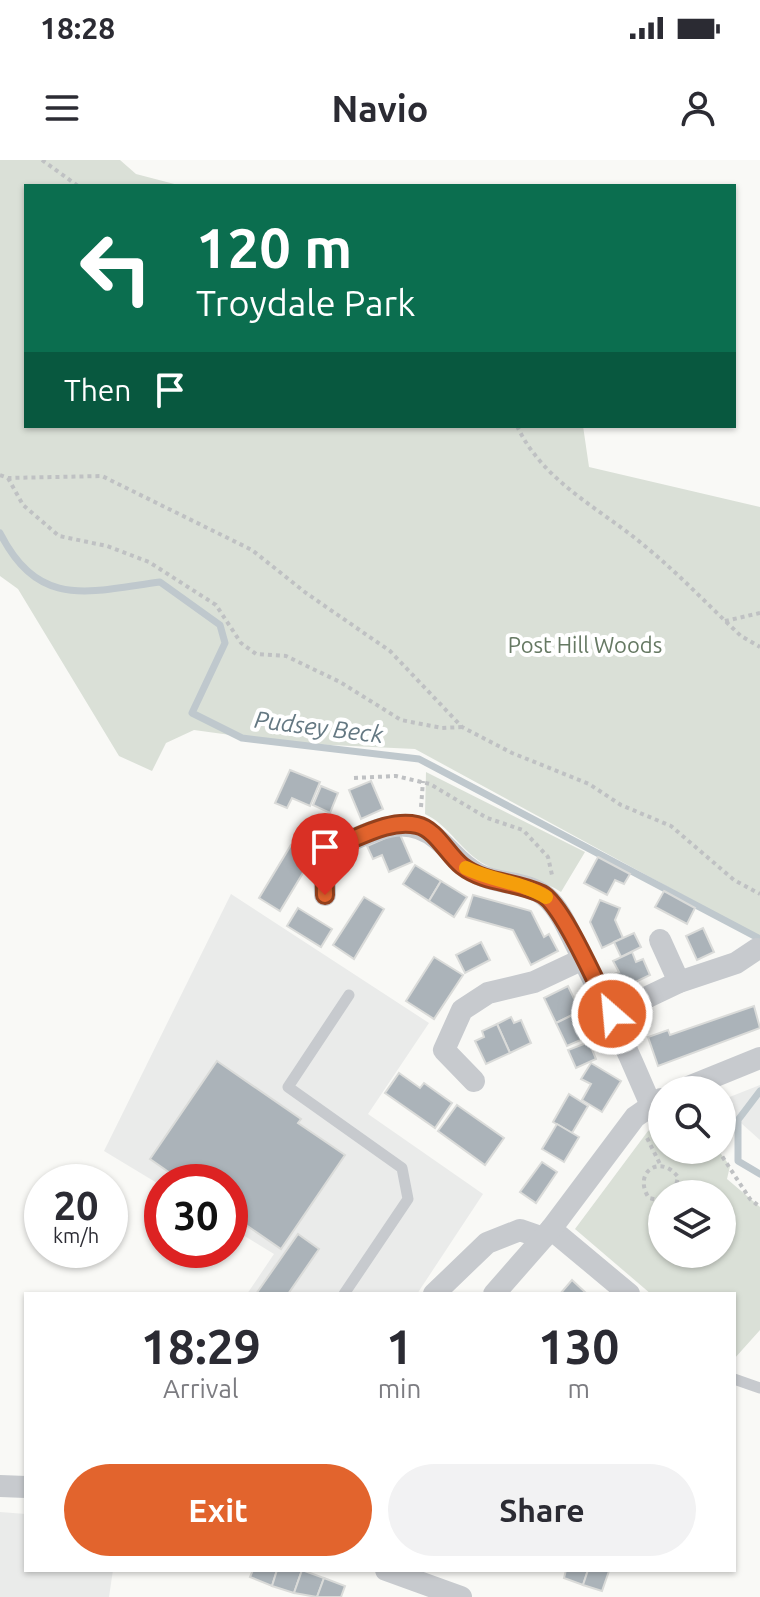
<!DOCTYPE html>
<style>
:root{--surface:#fff;--page:#f2f2f3;--text:#2b2b33;--muted:#7c7c81;--accent:#e2642d}
body{margin:0;font-family:Ubuntu,sans-serif;background:var(--page);color:var(--text);height:100vh;display:flex;flex-direction:column;font-size:30px;white-space:nowrap}
*{box-sizing:border-box;margin:0}
p{font-size:26px;color:var(--muted)}
.icon{flex:none;width:44px;height:44px;fill:none;stroke:currentColor;stroke-width:2;stroke-linecap:round;stroke-linejoin:round}
.map{position:relative;flex:1;overflow:hidden}
.details{position:absolute;left:24px;top:1132px;width:712px;height:280px;display:flex;flex-direction:column;background:var(--surface);border-radius:0px;box-shadow:0 2px 6px #0004}
.details>*{flex:none}
.hud{position:absolute;left:24px;top:24px;width:712px;height:244px;border-radius:0px;box-shadow:0 2px 6px #0004;background:#0b6e4f;color:#fff;overflow:hidden}
.buttons{position:absolute;left:648px;top:916px;display:grid;gap:16px}
.buttons a{display:grid;place-items:center;width:88px;height:88px;border-radius:50%;background:var(--surface);box-shadow:0 2px 6px #0004;font-size:40px}
.speed{position:absolute;left:24px;top:1004px;display:flex;gap:16px;font-size:40px;font-weight:700;text-align:center}
.speed>*{display:grid;place-content:center;width:104px;height:104px;border-radius:50%;background:var(--surface);box-shadow:0 2px 6px #0004;line-height:1}
.speed small{font-size:20px;font-weight:400}
.speed .limit{border:12px solid #d22;background:#fff;color:#111}
.pin{position:absolute;display:grid;place-items:center;width:68px;height:68px;color:#fff;margin:-82px -34px;border-radius:50% 50% 50% 0;rotate:-45deg;box-shadow:0 0 8px #0007}
.pin .icon{rotate:45deg}
.me{position:absolute;width:88px;margin:-44px;rotate:333deg;stroke-linejoin:round;filter:drop-shadow(0 0 6px #0008)}
.turn{display:flex;align-items:center;gap:28px;height:168px;padding:0 40px;font-size:36px}
.turn .icon{width:104px;height:104px;stroke-width:2.5}
.turn b{display:block;font-size:56px;line-height:68px}
.then{display:flex;align-items:center;height:76px;padding:0 40px;background:#0003;gap:16px;font-size:30px}
.eta{display:flex;justify-content:space-evenly;align-items:center;height:136px;text-align:center}
.eta b{font-size:48px;font-weight:700;line-height:56px}
.action{display:flex;gap:16px;margin-top:auto;padding:16px 40px}
.action a{flex:1;height:92px;border-radius:48px;background:var(--accent);color:#fff;font-size:32px;font-weight:700;line-height:92px;text-align:center}
.action a+a{background:var(--page);color:var(--text)}
.status{display:flex;justify-content:space-between;align-items:center;height:56px;padding:0 40px;background:var(--surface);direction:ltr}
.status svg{height:22px;fill:currentColor}
header{display:flex;justify-content:space-between;align-items:center;height:104px;padding:0 40px;background:var(--surface);font-size:36px;font-weight:700}
.map>svg:first-child{display:block}
</style>
<div class="status"><b>18:28</b><svg viewBox="0 0 49 12"><path d="M0 12V9h3v3zM5 12V6h3v6zM10 12V3h3v9zM15 12V0h3v12zM26 1h20v11H26zM47 4h2v5h-2z"/></svg></div>
<header><svg class="icon" aria-label="menu" viewBox="0 0 24 24"><path d="M4 6h16M4 12h16M4 18h16"/></svg>Navio<svg class="icon" aria-label="person" viewBox="0 0 24 24"><circle cx="12" cy="8" r="4"/><path d="M4 21q1-7 8-7t8 7"/></svg></header>
<div class="map">
<svg width="760" height="1437" viewBox="0 0 760 1437">
<rect width="100%" height="100%" fill="#f9f9f6"/>
<g fill="#eaebea">
<path d="M231,734L429,863L368,954L483,1034L417,1134H247L274,1094L230,1067V1022H162V1026L104,991Z"/>
<path d="M760,925V980L722,946V940Z"/>
<path d="M0,1352L26,1354V1410H113L109,1437H0Z"/>
</g>
<g fill="#dae0d7" fill-rule="evenodd">
<path d="M0,0H120L136,14L182,26H26V266H583L589,307L760,347V777L415,589L288,583L194,570L166,583L152,611L119,596L18,429L0,416Z"/>
<path d="M426,612L585,692L561,732C538,716 509,719 486,705C461,692 450,666 425,654Z"/>
<path d="M662,961V990H718L730,1006L727,1019L760,1047V1170L734,1199V1134H651L575,1069L648,971ZM662,1034H722V1094H662Z"/>
</g>
<g fill="none" stroke-linecap="round" stroke-linejoin="round">
<g stroke="#bfc8cd" stroke-width="7">
<path d="M0,373C39,449 87,432 160,422L220,465L225,483L192,553L242,578L419,599L760,779"/>
<path d="M760,931L738,960V1001L760,1014"/>
</g>
</g>
<g fill="#abb3b9" stroke="#dadbd9" stroke-width="2">
<path d="M290,610L320,622L310,646L292,638L287,648L275,643Z"/>
<path d="M371,621L383,649L361,659L349,630Z"/>
<path d="M321,626L338,633L330,653L313,645Z"/>
<path d="M399,672L412,702L389,712L382,695L373,699L367,686Z"/>
<path d="M291,685L312,698L280,751L259,738Z"/>
<path d="M598,697L630,714L624,724L615,720L607,735L584,723Z"/>
<path d="M415,705L441,721L429,741L403,724Z"/>
<path d="M441,721L467,737L454,757L429,741Z"/>
<path d="M664,731L695,748L687,764L655,747Z"/>
<path d="M473,735L531,751L544,777L549,774L558,791L531,805L513,770L466,757Z"/>
<path d="M364,737L384,749L354,799L333,785Z"/>
<path d="M600,740L620,748L615,760L623,778L602,788L590,762Z"/>
<path d="M298,748L332,769L321,787L287,766Z"/>
<path d="M703,768L714,792L697,800L686,776Z"/>
<path d="M634,773L641,787L621,797L614,782Z"/>
<path d="M481,782L490,800L465,813L456,795Z"/>
<path d="M632,792L636,802L643,799L650,815L621,829L614,814L619,812L613,801Z"/>
<path d="M434,797L463,815L434,859L406,841Z"/>
<path d="M568,826L580,851L556,863L544,838Z"/>
<path d="M754,846L760,868L658,906L648,877L668,870L670,875Z"/>
<path d="M583,850L592,875L567,886L556,863Z"/>
<path d="M511,857L514,863L521,860L531,883L510,893L497,864Z"/>
<path d="M497,864L510,893L486,904L475,881L484,877L482,871Z"/>
<path d="M589,882L596,899L576,908L568,890Z"/>
<path d="M217,901L301,959L298,963L345,995L281,1089L230,1054V1022H183L150,999Z"/>
<path d="M591,903L621,921L602,952L582,940L591,924L581,919Z"/>
<path d="M399,913L420,928L424,923L452,943L435,968L385,933Z"/>
<path d="M569,934L588,946L572,973L553,962Z"/>
<path d="M457,945L504,978L485,1005L438,971Z"/>
<path d="M557,964L579,977L564,1002L542,989Z"/>
<path d="M542,1002L557,1012L536,1043L520,1032Z"/>
<path d="M298,1074L319,1089L288,1134H256Z"/>
<path d="M572,1120L587,1134H560Z"/>
<path d="M253,1410H277L272,1426L250,1417Z"/>
<path d="M277,1410H302L294,1433L272,1426Z"/>
<path d="M302,1410L324,1418L317,1437L294,1433Z"/>
<path d="M566,1410H588L583,1425L564,1418Z"/>
<path d="M588,1410L609,1411L602,1431L583,1425Z"/>
<path d="M324,1418L345,1426L341,1437H317Z"/>
</g>
<g fill="none" stroke-linecap="round" stroke-linejoin="round">
<g stroke="#bfc1c3" stroke-width="4" stroke-dasharray="4 4" stroke-linecap="butt">
<path d="M42,0L78,26"/>
<path d="M517,266C544,323 600,348 646,387C680,415 710,447 741,476L760,487"/>
<path d="M0,315L8,318L102,316L252,390L306,433L390,491L462,567L512,593L589,624L621,645L671,666L734,720L760,734"/>
<path d="M8,318L23,345L59,376L107,386L149,402L216,445L241,483L256,494L286,496L340,522L401,560L442,568L462,567"/>
<path d="M725,461L760,453"/>
<path d="M354,618L396,616L430,624L487,658L523,670L548,697L552,715"/>
<path d="M421,647L423,621"/>
<path d="M647,978L660,1004"/>
<path d="M718,990L750,1039L760,1047"/>
<path d="M662,1041L649,1038C632,1013 660,993 678,1017L674,1034"/>
</g>
<g stroke="#c7cace" stroke-width="11">
<path d="M344,1134L408,1039L402,1008L288,927L349,835"/>
<path d="M734,1219L760,1228"/>
</g>
<g stroke="#c7cace" stroke-width="22">
<path d="M308,675L324,690"/>
<path d="M325,735L324,690C365,679 399,648 437,679C452,691 460,705 478,714C499,725 528,721 546,737C561,750 569,772 578,789C604,840 628,891 650,943"/>
<path d="M660,780L679,822"/>
<path d="M612,854L679,822L736,803L757,789"/>
<path d="M474,921L444,890L462,850L488,833L534,822L583,799"/>
<path d="M681,930L760,898"/>
<path d="M551,1069L629,1134"/>
<path d="M434,1134L487,1083L520,1070L543,1078"/>
<path d="M494,1134L551,1069L635,957L661,939"/>
<path d="M0,1326L26,1327"/>
<path d="M386,1410L461,1437"/>
</g>
</g>
<g fill="none" stroke-linecap="round" stroke-linejoin="round">
<g stroke="#93411d" stroke-width="20">
<path id="route" d="M325,735L324,690C353,682 386,658 417,665C436,669 447,694 462,706C485,724 516,721 542,734C563,745 599,830 612,854"/>
</g>
<use href="#route" stroke="#e2642d" stroke-width="14"/>
<path stroke="#f59e0b" stroke-width="14" d="M466,708C492,721 522,722 546,737"/>
</g>
<g text-anchor="middle" dominant-baseline="central" stroke-width="8" stroke-linejoin="round" paint-order="stroke">
<g font-size="22" fill="#667963" stroke="#fff">
<text x="585" y="484">Post Hill Woods</text>
</g>
<g font-size="24" font-style="italic" fill="#647882" stroke="#fff">
<text transform="translate(319 567) rotate(7)">Pudsey Beck</text>
</g>
</g>
</svg>
<div class="buttons">
<a><svg class="icon" aria-label="search" viewBox="0 0 24 24"><circle cx="10" cy="10" r="6"/><path d="M15 15l6 6"/></svg></a>
<a><svg class="icon" aria-label="layers" viewBox="0 0 24 24"><path d="M12 4l9 5-9 5-9-5zM3 14l9 5 9-5"/></svg></a>
</div>
<div class="speed"><div>20<small>km/h</small></div><div class="limit">30</div></div>
<div class="pin" style="left:325px;top:735px;background:#d93025"><svg class="icon" aria-label="arrive" viewBox="0 0 24 24"><path d="M6 21V4h12l-3 4 3 4H6"/></svg></div>
<svg class="me" style="left:612px;top:854px" viewBox="-20 -20 40 40"><circle r="17" fill="#e2642d" stroke="#fff" stroke-width="3"/><path d="M0-11L8 9 0 5-8 9z" fill="#fff"/></svg>
<div class="hud">
<div class="turn"><svg class="icon" aria-label="left" viewBox="0 0 24 24"><path d="M17 20v-9H6M10 6l-5 5 5 5"/></svg><div><b>120 m</b>Troydale Park</div></div>
<div class="then">Then<svg class="icon" aria-label="arrive" viewBox="0 0 24 24"><path d="M6 21V4h12l-3 4 3 4H6"/></svg></div>
</div>
<section class="details">
<div class="eta">
<div><b>18:29</b><p>Arrival</p></div>
<div><b>1</b><p>min</p></div>
<div><b>130</b><p>m</p></div>
</div>
<div class="action"><a>Exit</a><a>Share</a></div>
</section>
</div>
